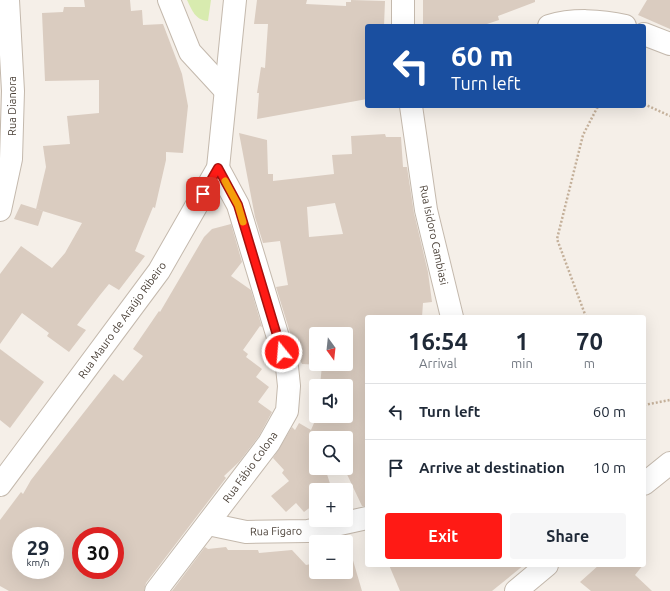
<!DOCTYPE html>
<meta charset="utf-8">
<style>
:root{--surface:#fff;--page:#f6f6f7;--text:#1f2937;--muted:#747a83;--line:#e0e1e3;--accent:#ff1a15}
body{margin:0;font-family:Ubuntu,sans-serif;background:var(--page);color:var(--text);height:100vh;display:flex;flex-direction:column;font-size:15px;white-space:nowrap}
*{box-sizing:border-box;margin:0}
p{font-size:13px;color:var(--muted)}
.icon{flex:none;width:22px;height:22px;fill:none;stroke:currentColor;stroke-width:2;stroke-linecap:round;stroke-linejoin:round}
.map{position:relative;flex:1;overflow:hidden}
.drawer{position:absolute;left:365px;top:315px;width:281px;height:252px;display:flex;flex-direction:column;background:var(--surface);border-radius:4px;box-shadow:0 4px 16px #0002}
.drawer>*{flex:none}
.guide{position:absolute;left:365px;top:24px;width:281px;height:84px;border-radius:4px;box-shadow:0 4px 16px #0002;background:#1a4fa0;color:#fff;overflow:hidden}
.needle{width:26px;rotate:165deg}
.buttons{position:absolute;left:309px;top:327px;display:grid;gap:8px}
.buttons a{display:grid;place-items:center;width:44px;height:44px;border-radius:4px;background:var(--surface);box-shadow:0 4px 16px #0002;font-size:20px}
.speed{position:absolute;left:12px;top:527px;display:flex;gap:8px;font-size:20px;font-weight:700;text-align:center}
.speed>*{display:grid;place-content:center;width:52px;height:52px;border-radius:50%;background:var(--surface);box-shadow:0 4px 16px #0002;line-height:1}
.speed small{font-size:10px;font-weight:400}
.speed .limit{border:6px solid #d22;background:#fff;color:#111}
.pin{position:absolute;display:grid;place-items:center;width:34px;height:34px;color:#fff;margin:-17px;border-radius:8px;box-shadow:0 2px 6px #0006}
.me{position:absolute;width:44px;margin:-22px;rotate:343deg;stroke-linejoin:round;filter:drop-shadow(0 0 3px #0008)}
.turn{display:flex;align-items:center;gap:14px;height:84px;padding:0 20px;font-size:18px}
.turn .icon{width:52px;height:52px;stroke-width:2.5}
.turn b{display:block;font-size:28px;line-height:34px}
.eta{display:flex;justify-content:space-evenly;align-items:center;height:68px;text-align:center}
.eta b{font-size:24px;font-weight:700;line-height:28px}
.primary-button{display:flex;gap:8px;margin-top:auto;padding:8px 20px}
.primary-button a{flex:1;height:46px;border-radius:4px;background:var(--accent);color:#fff;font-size:16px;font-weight:700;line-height:46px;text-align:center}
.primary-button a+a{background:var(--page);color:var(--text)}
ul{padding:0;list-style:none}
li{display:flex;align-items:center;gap:12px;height:56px;padding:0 20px;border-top:1px solid var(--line)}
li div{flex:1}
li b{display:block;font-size:15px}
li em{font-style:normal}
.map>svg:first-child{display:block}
</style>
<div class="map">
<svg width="670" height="591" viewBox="0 0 670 591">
<rect width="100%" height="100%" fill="#f5efe8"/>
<path fill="#d8ebaf" d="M187,0H211L208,21C195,20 192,10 187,0Z"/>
<g fill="#daccc0" fill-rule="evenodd">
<path d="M84,0H130L131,11L142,10L143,25L163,24L182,74L188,106L183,153L166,152V160L155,208L153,207L135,251L145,256L119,290L109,284L100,295L77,325L86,330L69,352L47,336L49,333L22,313L0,344V274L21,246L52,268L65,253L82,223L36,209L46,167L43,146L70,144L67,116L99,113V80L45,81L42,13L63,12L64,7H85Z"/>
<path d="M257,0H307L306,4L346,6V2H351V0L385,1L384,26H367V99L257,119L259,93H257L261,67L265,68L268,24H254Z"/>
<path d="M423,0H535V2L498,16L499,20L481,26H423Z"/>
<path d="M647,0H670V29L638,15Z"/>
<path d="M239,133L267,140L268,174H273V181L334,174L332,155L352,154L351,136L385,134L386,137H401L403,167H407L414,213L428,272L432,302L423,303L422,317H367V506H362L344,468H346V438H316V468H325L332,490H316V508L312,506L304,512L296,503L286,512L271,496L289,481L282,473L284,470L273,458L292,427L295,430L299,423L311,430L317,416H346V386H320L322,365L302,364L296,352L276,287L288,285L280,241L263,243L255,217ZM335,203L343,234L309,237L307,207ZM316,334H346V364H316Z"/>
<path d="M21,204L43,211L38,226L14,219Z"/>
<path d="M231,224L242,262L231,276L251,290L262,327L260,326L243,350L248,354L246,357L262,369L256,377L269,387L258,402L272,412L259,436L239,462L224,476L226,478L146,583L144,591H9L0,586V520L21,492L23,494L31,480L114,374L123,381L143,356L133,349L159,311L160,312L204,237L212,229ZM21,536H55V570H21ZM81,536H115V570H81Z"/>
<path d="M0,349L44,382L10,428L0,420Z"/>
<path d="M205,547L208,549L226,547L228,550H258L259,553L292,550L306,565L316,563V572H346V558L352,557L362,591H172Z"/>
<path d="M389,565H524L492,591H400Z"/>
<path d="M599,565H643L635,575L652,591H591L580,582Z"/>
</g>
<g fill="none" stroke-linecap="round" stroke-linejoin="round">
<g stroke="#c4b9ad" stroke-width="24">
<g id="street">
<path d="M169,0L190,52L225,90"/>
<path d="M403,26V0"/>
<path d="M549,26C572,19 601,20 625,26"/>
<path d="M644,34L670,44"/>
<path d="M411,106L426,210L452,317"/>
<path d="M0,210L11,159L13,91L8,0"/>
<path d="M644,484L670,463"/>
<path d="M0,485L159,271L218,168L235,0"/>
<path d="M208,524L246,532L308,531L367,518"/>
<path d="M156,591L269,443L287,411L289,386L287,367L238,205L218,168"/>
<path d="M516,591L547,565"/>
</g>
</g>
<g stroke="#c4b09a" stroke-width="2.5" stroke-dasharray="2 2" stroke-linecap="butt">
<path d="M644,104L670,116"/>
<path d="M586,317L557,239L583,135L597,108L602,106"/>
<path d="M644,405L670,400"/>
</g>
<use href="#street" stroke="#fff" stroke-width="22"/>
</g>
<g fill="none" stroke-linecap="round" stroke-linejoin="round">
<g stroke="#a6110e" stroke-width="10">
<path id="route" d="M203,194L218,168L238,205L282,352"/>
</g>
<use href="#route" stroke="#ff1a15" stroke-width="7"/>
<path stroke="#f59e0b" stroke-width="7" d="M225,181L238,205L243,222"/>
</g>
<g text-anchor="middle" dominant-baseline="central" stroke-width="3" stroke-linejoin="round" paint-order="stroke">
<g font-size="11" fill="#493f36" stroke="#fff">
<text transform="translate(12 106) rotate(-90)">Rua Dianora</text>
<text transform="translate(434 235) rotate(78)">Rua Isidoro Cambiasi</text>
<text transform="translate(122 320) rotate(-54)">Rua Mauro de Araújo Ribeiro</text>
<text transform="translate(250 467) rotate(-54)">Rua Fábio Colona</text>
<text transform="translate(276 531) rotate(-1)">Rua Figaro</text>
</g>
</g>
</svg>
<div class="buttons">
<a><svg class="needle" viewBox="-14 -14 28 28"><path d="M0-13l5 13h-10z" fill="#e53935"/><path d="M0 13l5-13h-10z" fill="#747a83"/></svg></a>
<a><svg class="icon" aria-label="sound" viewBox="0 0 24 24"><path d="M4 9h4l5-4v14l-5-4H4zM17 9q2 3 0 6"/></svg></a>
<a><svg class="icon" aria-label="search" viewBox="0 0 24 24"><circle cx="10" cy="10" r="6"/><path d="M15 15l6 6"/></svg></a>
<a>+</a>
<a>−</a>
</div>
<div class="speed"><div>29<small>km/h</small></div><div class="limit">30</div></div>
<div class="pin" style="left:203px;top:194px;background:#d93025"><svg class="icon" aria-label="arrive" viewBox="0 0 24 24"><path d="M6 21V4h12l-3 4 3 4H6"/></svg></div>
<svg class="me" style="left:282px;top:352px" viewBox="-20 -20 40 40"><circle r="17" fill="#ff1a15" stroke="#fff" stroke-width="3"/><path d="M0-11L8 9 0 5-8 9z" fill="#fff"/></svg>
<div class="guide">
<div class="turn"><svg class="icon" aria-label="left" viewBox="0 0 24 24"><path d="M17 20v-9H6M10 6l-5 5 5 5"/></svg><div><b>60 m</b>Turn left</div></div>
</div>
<section class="drawer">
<div class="eta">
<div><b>16:54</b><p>Arrival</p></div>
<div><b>1</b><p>min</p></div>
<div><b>70</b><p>m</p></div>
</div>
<ul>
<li><svg class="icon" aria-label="left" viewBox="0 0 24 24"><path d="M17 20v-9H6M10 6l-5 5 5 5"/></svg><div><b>Turn left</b></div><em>60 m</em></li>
<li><svg class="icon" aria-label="arrive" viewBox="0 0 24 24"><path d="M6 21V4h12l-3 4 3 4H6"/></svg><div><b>Arrive at destination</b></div><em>10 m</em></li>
</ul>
<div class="primary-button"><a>Exit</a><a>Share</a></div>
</section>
</div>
